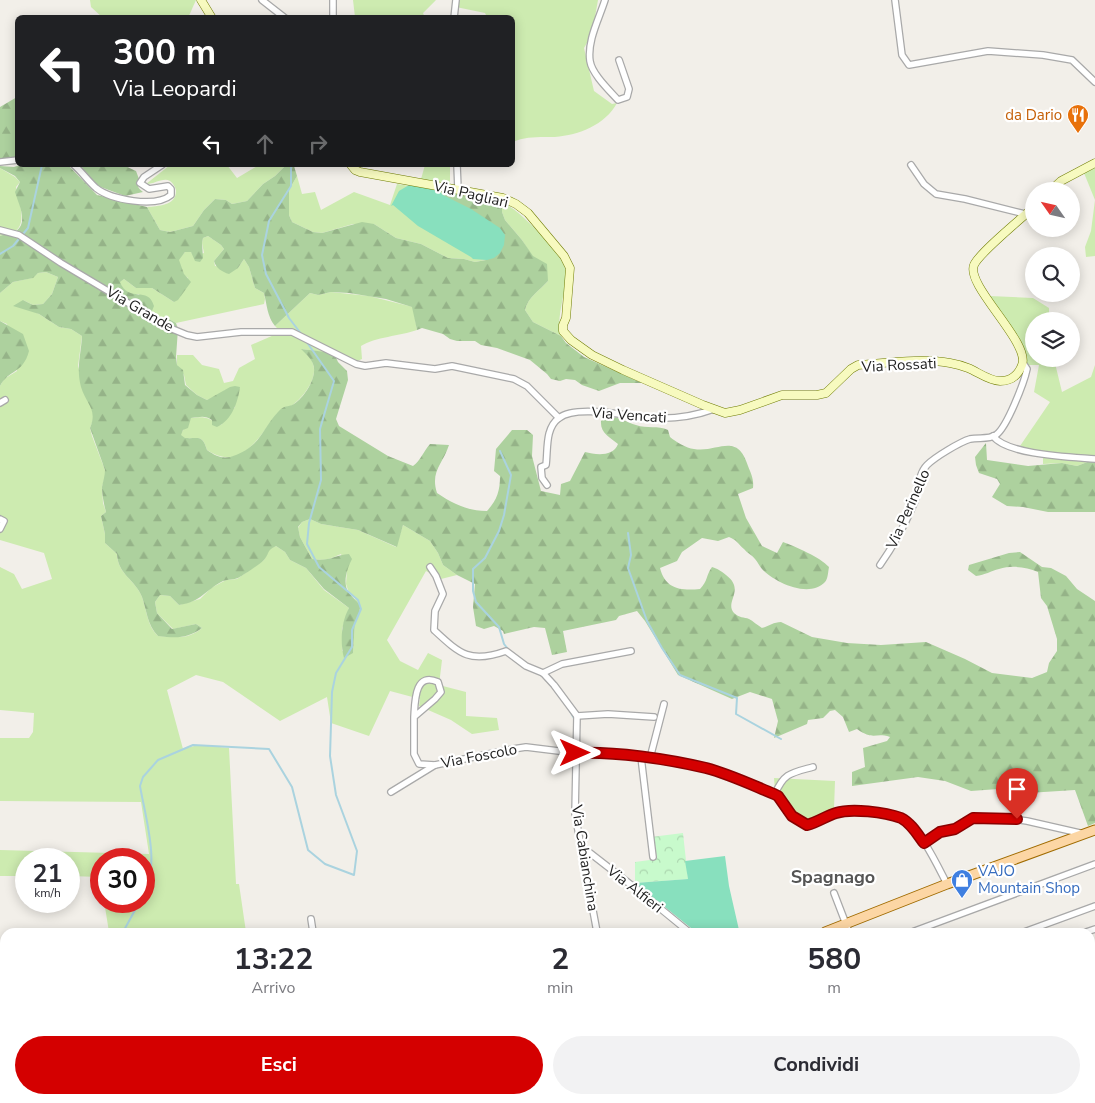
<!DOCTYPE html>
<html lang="it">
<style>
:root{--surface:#fff;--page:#f2f2f3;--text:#2b2b33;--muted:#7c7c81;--accent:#d40000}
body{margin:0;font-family:"Nunito Sans",sans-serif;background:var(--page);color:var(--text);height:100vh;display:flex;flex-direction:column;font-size:19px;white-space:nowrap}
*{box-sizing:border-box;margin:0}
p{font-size:16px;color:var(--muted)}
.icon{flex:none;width:28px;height:28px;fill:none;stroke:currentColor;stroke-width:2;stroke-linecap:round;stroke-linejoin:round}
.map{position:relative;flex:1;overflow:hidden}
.panel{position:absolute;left:0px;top:928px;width:1095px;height:176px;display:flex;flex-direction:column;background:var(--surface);border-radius:15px 15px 0 0;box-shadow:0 2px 12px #0003}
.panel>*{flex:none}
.top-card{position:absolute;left:15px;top:15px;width:500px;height:152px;border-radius:8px;box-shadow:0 2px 12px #0003;background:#202124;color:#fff;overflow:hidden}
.needle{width:32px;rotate:304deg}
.buttons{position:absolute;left:1025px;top:182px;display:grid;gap:10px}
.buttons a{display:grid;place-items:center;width:55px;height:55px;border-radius:50%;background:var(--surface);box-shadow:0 2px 12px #0003;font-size:25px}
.speed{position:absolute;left:15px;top:848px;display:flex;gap:10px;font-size:25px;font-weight:700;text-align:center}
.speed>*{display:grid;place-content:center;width:65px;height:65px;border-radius:50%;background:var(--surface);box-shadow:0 2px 12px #0003;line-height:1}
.speed small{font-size:12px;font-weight:400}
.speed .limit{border:8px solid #d22;background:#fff;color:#111}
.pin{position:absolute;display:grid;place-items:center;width:42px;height:42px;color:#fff;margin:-51px -21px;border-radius:50% 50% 50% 0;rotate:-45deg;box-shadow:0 0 5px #0007}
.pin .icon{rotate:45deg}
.me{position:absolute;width:55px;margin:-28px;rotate:90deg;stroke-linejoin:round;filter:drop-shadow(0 0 4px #0008)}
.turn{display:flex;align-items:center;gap:18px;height:105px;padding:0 15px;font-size:22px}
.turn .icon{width:65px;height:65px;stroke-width:2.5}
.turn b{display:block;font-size:35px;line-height:42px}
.lanes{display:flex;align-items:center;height:48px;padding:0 15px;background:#0003;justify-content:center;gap:25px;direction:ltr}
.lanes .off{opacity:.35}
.eta{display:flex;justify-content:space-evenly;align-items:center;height:85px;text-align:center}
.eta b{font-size:30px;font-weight:700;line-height:35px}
.button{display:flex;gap:10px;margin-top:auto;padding:10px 15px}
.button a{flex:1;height:58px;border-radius:30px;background:var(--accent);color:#fff;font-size:20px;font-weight:700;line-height:58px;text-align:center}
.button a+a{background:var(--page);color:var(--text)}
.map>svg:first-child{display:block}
</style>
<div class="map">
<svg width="1095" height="1103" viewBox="0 0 1095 1103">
<defs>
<pattern id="forest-firs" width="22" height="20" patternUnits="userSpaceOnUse" patternTransform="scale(1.25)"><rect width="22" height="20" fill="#add19e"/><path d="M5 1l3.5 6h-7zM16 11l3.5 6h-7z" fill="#95b388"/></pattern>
<pattern id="park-crowns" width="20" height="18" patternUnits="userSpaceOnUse" patternTransform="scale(1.25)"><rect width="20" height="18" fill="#c8facc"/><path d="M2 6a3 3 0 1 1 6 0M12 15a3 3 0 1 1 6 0" fill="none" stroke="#acd6af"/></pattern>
</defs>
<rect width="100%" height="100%" fill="#f2efe9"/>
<g fill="#cdebb0">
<path d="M90,0H196L188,18L102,17L91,7Z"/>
<path d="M353,0H436L423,13L425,18L355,17Z"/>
<path d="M458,0H598L592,34L584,48L594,91L612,104L617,103C605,125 579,135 555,137C541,137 526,136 513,142L512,18L487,17L485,13L456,7Z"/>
<path d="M170,165H227L237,178L259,165H294V166L286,165L275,176L263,184L247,201L232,204L226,200L215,199L204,210L193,226L170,232L160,230L147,207C157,206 176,206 176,191C176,188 173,183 170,181C163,177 153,185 146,184Z"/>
<path d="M425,165H450V184L421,179Z"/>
<path d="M0,168L15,177L20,182L16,187C18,199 28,224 15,231C11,234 5,234 0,236Z"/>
<path d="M1095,168V256L1086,257L1085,247L1091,231L1095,200L1084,173Z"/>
<path d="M297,176L302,194L315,192L321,210L354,192L390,205L397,184L434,190L444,196L486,260L475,262L464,259L448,258L421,244L396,238L374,224H353L322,233L313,232L292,222L289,215V190Z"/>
<path d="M502,202C518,208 565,256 566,272C567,291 555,318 561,336L533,322L525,310C527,298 540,290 548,281L522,240L505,220L502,212Z"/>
<path d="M208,236L221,245L224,249L214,261L215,266L238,268L244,259L249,267L255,288L264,293L265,299L264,304L176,323L169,319L164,321L154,319L139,294C130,296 123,290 119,282L124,279L136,288H152L174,302L188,278L184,275L178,260L185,252H191L194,256L204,253L202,243L203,238Z"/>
<path d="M46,272L58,277L52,294L43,304L33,305L23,300L29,309L39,314L59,327L71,329L82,336L78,366L93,411V420L90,428L92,436L105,470V477L102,487L103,503L106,512L101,516L105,534V543L117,554C118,575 135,579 142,597C147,611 147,626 158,636C176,637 188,640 202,628L196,624L173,629L157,613L155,602L160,595L170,596L179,605L200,599L211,588L226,580L237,579L264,560L269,549L276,546L285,552L290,560L306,568L324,590L349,608L342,629V651L353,653L355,622L359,614L355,598L349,593L346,584L347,570L341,554C330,559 324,561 312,559L300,537L298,528L302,522L310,519L321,524L358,530L396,547L403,525L430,541L438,553L443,565L457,575L441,579L426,571L387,640L400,661L418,670L428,653L442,660L439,685L466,692V716L497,718L499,730L472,734L451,720L419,706L420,699L390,691L369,736L331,723L327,697L280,721L223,682L196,675L167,690L183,749L198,745L229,748L236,884H239L246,932H109L104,901H144V859H101V885L100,877L69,876V859H26V876H0V850L149,854L141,802L0,801V738H29L33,732L34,713L0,710V567L14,574L22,589L52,579L44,553L0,540V386L4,379L17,371L7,324L0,321V293L13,282L32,278L38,273Z"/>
<path d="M331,292L369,296L413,307L417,330C400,336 375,337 361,346L362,359L355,362L342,355L302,349C306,353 312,359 313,364C318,378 304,396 294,404C289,408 279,410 275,416C258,439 240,472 207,450C202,434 199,439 184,438L180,435L191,418C206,416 208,418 221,425L235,407L225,390L221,394L207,400L197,395L186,385L184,375L177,365V355H193L202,365L219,369L224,383L233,381L239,368L255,359L251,345L281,332L275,326L310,293L318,295Z"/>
<path d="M990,296L1033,298L1049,308V321H1034V359H1054L1062,392L1091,377L1095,365V463L1090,461L1077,466L1062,463L1043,464V455L1020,446L1050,402L1034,392L1039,365H1027C1027,347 1001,311 990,296Z"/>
<path d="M774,778L835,781L834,809C817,818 807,826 791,810C785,804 782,796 775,791Z"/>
</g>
<g fill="url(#forest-firs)">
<path d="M17,97V156L14,159L0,158V107Z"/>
<path d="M20,165H68L97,195L147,207L160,230L170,232L193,226L204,210L215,199L226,200L232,204L247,201L263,184L275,176L286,165L294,166L297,176L289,190V215L292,222L313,232L322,233L362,222L374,224L396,238L421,244L448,258L464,259L475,262L486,260L444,196L434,190L485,198L502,202V212L505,220L522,240L533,256L547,264L548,281C540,290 527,298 525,310L533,322L561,336L566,343L584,357L642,383H620L599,391L582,385L575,380L566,379L560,381L551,379L547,374L530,360L497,348L481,345L475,341H457L450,339L443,334L422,328L417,330L412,307L386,299L349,293L331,292L318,295L310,293L275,326C267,316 267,305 264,293L255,288L249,267L244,259L238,268L229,274C222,272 216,268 214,261L224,249L221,245L208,236L203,238L202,243L203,258L200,262L195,261L191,252H185L179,260L184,274L191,282L178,300L174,302L152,288H136L124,279L120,282C129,304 148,285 154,306L150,316L164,321L169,319L176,323L178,329L176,357L177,365L183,370L185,385L197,395L207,400L230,387L235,386L240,387C238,402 232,420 217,427L212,425V420C205,415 200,417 191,418L188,428L183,430L181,435L185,438C199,439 202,434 207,450C217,457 224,460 236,455C261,445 262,429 278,412C285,404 287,408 294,404C305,397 318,376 313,364C311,358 305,353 301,349L334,353L338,362L347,371L348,380L336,419L339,426L388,456L413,466C421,460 423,452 430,444L449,445C443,464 430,471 437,493C453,504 468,511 487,511C497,500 500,491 500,476L494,471L496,449L512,430H527L533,435L532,456L541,491L560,495L561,484L570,481L585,452C596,455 613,457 618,444C610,437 600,433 601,421C616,412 623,422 636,425C647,429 658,425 668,430L670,437C676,442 686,448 694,449C718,453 737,431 748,466C751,474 754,479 753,488L738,494L746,518L762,546L777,553L783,542C796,547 820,557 829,567C828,572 828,579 825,582C809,599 774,582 762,569C759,566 758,562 755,559C752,555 747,553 744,549C738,544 737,540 729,537L718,541L702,538L682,552L677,561L660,568C665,589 681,591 700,589C708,581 706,575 712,567C718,569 721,571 726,575C746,590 724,602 734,613C739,618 744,617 749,619C753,621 757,625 762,628C769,626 774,622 781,622L812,637L847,643L881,645L926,642L965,659L992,673L1032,678L1047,672L1049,663L1057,651V639L1047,606L1041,598L1038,572C1026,567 1012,565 999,569C991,571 985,575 976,576L968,570L969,565L1009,553L1020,552L1042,567L1051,568L1066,576L1077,589L1095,601V823L1088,826L1075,790L1028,793H1003L998,789L971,791L945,781L918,777L852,786V772L865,767L863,748L887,741L890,737C875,732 874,741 857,729L849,732L843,717L835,710L830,711L823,718L808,720L807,724L774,738L778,721L772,699L750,692L732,699L678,675L645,621L637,611L619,616L616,620L563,631L567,652L552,655L545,628L534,627L504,634L503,631L494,626L484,629L476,626L473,607L475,584L457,575L443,565L438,553L430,541L403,525L397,547L358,530L321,524L310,519L302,522L298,527L300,537L312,559C329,562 334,555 349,554L352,559C347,569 342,583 349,593C353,598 357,601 360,606L359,614L355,622L353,653L344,658C340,643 341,622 349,608L324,589L306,568L290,560L285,552L276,546C266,551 270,553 264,560C260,564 244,575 238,578C234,580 228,579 223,581C205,590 201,602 179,605L170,596L160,595L155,602L157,613L172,629L196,624L202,628C187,639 176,638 158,636C147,625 147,611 142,597C135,579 118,575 117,554L105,543V534L101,516L106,512C104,505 102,494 102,487C103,481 105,476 105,470L90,428C98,409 86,404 81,387C76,368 81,355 82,336L71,329L59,327L39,314L13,306L23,300L33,305L43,304L52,294L58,277L46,272L38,273L33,278L13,282L0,293V236C5,234 12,234 16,231C29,222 18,203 15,192L20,182L15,176L0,168V166L14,167Z"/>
<path d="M80,165H123L136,171L139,179C136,185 138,188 143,192L125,196L98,186Z"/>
<path d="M0,321L23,334L29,351C23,374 9,369 0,386Z"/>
<path d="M986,443L987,460L1028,466L1062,463L1077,466L1090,461L1095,463V512H1048L1023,507L1007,506L992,497L1000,484L997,479L979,473L976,465L975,457Z"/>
</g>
<path fill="url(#park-crowns)" d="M683,833L688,879L635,883V862L657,859L655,846L652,845L651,837Z"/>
<g fill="#88e0be">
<path d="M409,185L438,190L443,195L471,209L500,228L505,235L504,245L500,253L494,258L487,260L473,259L471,257L418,226L393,205L391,206L399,191Z"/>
<path d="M725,856L729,886L739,930L730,932H696L635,883L688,879L685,861Z"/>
</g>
<path fill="#aad3df" d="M831,1099H896L890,1103H868V1102L863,1103H816Z"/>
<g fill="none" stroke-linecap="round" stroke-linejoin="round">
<g stroke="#aad3df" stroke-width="2">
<path d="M291,165V186L269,221L262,255L266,274L289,318L302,335"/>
<path d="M0,254L13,246L28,228L42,165"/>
<path d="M500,451L511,475L504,515L499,531L485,558L473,569V591L476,602L499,627L504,644L508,649"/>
<path d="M628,533L631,555L628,568L647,621L662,648L680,675L737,698L736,714L781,739"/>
<path d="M570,711L575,720"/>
<path d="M144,895C160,864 146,820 140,786L143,777L158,760L193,745L269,749L292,787L308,850L325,864L354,875L357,851L336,795L330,756L332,692L336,673L352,647V630L361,609L358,600L319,567L307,544L309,523L321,480L320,429L334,381L306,341"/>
<path d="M123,932L140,901"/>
<path d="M0,1063H5"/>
</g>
<g stroke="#a9a9a9" stroke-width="8">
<g id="street">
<path d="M262,0L285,18"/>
<path d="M333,0V18"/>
<path d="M605,0C599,19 587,41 590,61C592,74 609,90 618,100L627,97L629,89L619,60"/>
<path d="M895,0L902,55L909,65L988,51L1043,55L1072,60L1095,82"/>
<path d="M454,18L456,0"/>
<path d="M0,162L18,160"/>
<path d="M74,165C82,172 88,181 96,188C111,200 156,208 171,195V189L168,186L149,189L140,183L144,177L162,165"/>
<path d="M457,165L458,189"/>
<path d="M911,165L924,184L936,194L965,199L1025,214"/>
<path d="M0,230L19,235L61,263L170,328L187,335L197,337L241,332H292L356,364L365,366L386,363L435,369L452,366L514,379L527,386L559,418"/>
<path d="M0,403L5,400"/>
<path d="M993,436C1007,455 1071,457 1095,459"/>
<path d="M547,485L542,478L541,467L546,465C548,449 545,428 559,418C577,404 630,417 653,418C674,419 695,416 714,409"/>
<path d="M0,519L4,521L0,529"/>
<path d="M880,565C894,545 906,523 915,501C919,489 918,474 927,465C935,457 960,442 970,439C979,437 988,440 996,435C1007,427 1024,383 1027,369L1023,363"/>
<path d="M430,567L436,576L443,594L435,611L434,630C460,654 470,664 506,651L526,666L543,673L554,685L577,716L575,814L597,932"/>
<path d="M543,673L562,664L631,651"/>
<path d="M577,716L608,714L654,717"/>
<path d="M414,717C415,703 414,671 438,682L441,692L435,699L414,717V754L419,764L435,765"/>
<path d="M641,757L653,857"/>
<path d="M650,758L664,704"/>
<path d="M391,792L435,765L513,749L526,747L575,753L591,752L641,757L705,768L732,777L775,794L778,796L792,816L807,825C818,822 826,816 836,813C847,810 859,811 870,812C880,813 892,814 901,818C920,827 938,867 947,884"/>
<path d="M775,794C784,773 791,773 813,767"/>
<path d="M925,843L940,832L955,829L973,818H1006L1027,821L1084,834"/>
<path d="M581,846L639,891L689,932"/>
<path d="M834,893L849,932"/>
<path d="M311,919L313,932"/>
<path d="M912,932L1095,864"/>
<path d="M1024,932L1095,906"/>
<path d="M1086,932L1095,929"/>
<path d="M1090,1095L1095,1096"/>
<path d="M993,1103L1012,1099"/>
</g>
</g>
<g stroke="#707d05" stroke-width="9">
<g id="secondary">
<path d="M201,0L212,18"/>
<path d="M351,165L355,170L360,172L503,198L516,204L528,213L564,256L570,268L566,318L563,325V331L571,340L592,355L623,370L703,405L725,413L740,410L782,395H817L826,393L851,369L858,365C887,363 922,358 950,363C956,364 963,366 968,368C978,372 989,381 1000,381C1011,381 1018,376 1022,365C1031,343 965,285 974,265C979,253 1022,218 1034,207"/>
<path d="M1050,191L1061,181L1095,163"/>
<path d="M1090,1077H1095"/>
<path d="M478,1099L479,1103"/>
<path d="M950,1103L966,1099"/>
</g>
</g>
<g stroke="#a06b00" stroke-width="11">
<g id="primary">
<path d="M825,932L947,884L1095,830"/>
<path d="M0,1068H5"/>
</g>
</g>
<use href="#street" stroke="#fff" stroke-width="5.5"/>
<use href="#secondary" stroke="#f7fabf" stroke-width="8"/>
<use href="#primary" stroke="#fcd6a4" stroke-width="9"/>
</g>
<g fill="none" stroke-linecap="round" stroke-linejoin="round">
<g stroke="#8a0000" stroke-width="12">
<path id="route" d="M575,753C614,751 668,759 706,768C729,774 752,785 774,794L778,796L792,816L807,825C818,822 826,816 836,813C851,808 885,812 901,818C911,823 918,835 924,843L940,832L955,829L973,818L1017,819"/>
</g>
<use href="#route" stroke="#d40000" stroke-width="9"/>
</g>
<defs>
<g id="restaurant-pin" transform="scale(1.125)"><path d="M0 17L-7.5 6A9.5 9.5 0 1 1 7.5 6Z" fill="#e8710a" stroke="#fff"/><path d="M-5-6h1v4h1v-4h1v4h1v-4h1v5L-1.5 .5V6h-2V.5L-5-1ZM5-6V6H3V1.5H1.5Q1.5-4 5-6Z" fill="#fff"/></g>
<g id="shop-pin" transform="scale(1.125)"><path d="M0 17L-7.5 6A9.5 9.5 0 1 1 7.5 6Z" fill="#3f7fe0" stroke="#fff"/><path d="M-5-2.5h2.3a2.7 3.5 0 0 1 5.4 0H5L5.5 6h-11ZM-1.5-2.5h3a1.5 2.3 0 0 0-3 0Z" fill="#fff"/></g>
</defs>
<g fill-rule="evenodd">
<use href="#restaurant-pin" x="1078" y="115"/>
<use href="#shop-pin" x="962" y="880"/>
</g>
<g text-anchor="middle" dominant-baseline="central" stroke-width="4.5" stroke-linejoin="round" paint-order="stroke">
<g font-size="15" fill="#c56008" stroke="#fff" text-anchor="end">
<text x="1062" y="115">da Dario</text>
</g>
<g font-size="15" fill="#222" stroke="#fff">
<text transform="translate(471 194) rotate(13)">Via Pagliari</text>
<text transform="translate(140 309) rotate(30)">Via Grande</text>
<text transform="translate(899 365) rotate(-3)">Via Rossati</text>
<text transform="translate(629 415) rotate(4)">Via Vencati</text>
<text transform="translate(908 509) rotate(-66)">Via Perinello</text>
<text transform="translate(479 756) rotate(-11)">Via Foscolo</text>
<text transform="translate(585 858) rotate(81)">Via Cabianchina</text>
<text transform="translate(635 889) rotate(38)">Via Alfieri</text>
</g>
<g font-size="15" fill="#366cbe" stroke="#fff" text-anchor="start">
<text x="978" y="871">VAJO<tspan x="978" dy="17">Mountain Shop</tspan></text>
</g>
<g font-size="18" font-weight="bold" fill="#555" stroke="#fff">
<text x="833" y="877">Spagnago</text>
</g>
</g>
</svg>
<div class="buttons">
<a><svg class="needle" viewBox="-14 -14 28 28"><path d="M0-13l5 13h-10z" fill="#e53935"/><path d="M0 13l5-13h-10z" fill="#7c7c81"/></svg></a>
<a><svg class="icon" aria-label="search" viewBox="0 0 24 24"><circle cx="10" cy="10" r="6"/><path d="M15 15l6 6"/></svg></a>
<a><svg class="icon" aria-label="layers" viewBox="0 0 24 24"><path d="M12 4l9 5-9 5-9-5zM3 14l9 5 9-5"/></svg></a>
</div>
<div class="speed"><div>21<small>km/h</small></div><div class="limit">30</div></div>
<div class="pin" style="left:1017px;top:819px;background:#d93025"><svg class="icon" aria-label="arrive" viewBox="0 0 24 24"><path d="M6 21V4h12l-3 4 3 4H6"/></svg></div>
<svg class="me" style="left:575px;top:753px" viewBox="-20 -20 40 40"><path d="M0-17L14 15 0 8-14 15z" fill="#d40000" stroke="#fff" stroke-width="4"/></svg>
<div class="top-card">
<div class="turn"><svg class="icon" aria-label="left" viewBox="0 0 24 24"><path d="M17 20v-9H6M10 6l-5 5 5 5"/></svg><div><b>300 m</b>Via Leopardi</div></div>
<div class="lanes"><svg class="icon" aria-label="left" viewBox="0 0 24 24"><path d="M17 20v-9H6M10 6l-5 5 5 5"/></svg><svg class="icon off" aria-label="ahead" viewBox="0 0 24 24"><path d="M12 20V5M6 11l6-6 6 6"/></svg><svg class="icon off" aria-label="right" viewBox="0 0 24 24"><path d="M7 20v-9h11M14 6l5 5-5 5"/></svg></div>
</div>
<section class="panel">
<div class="eta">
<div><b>13:22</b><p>Arrivo</p></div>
<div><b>2</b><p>min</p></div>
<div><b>580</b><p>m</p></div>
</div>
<div class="button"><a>Esci</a><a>Condividi</a></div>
</section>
</div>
